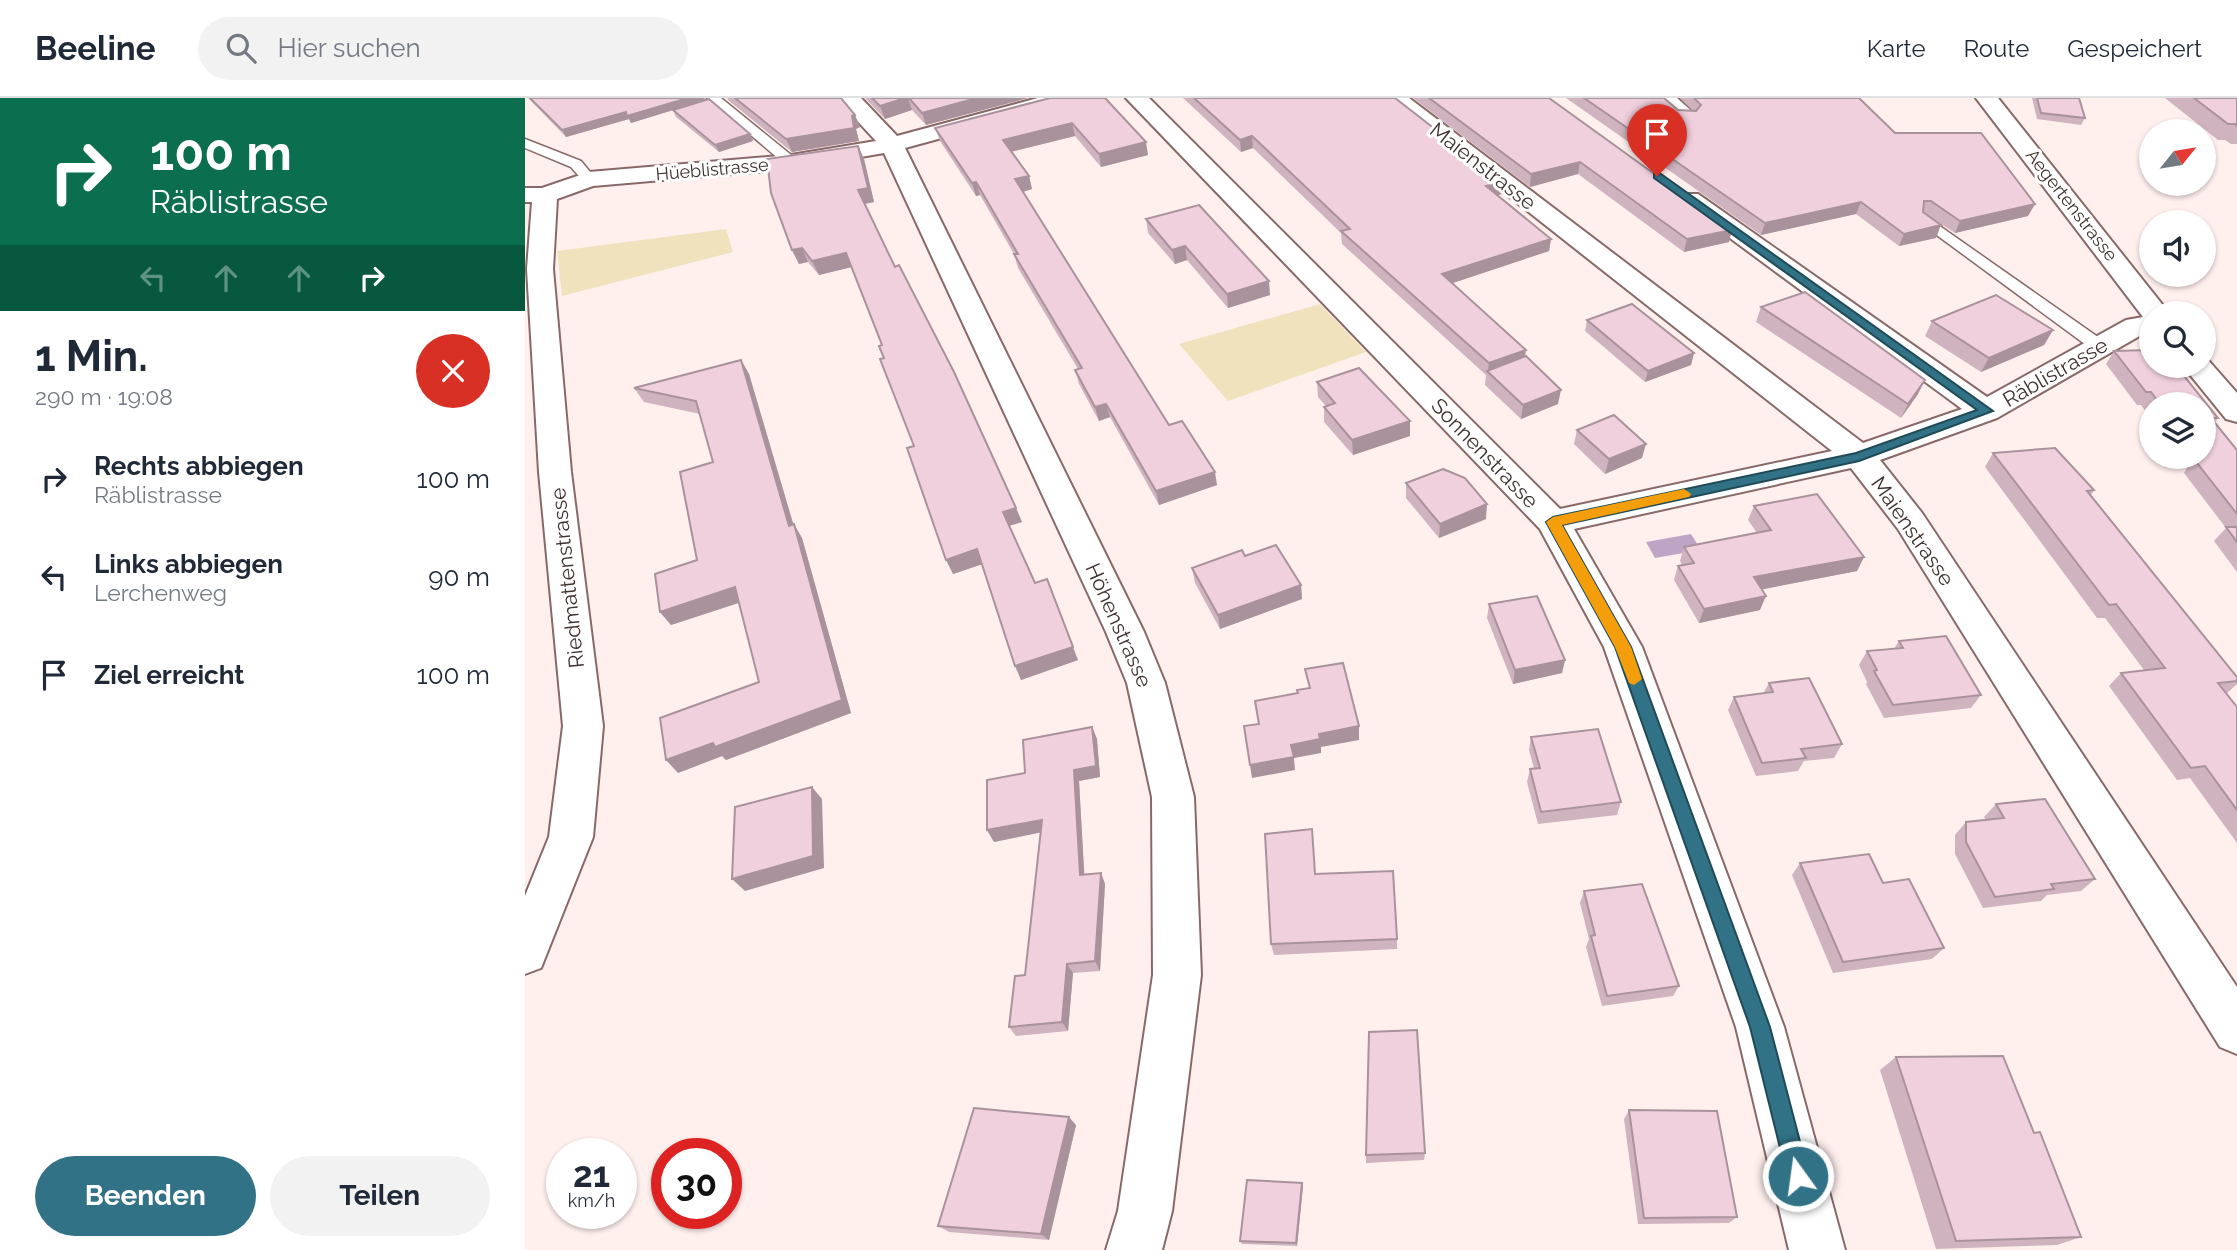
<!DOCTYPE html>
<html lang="de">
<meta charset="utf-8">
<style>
:root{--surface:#fff;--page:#f2f2f3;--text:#1f2937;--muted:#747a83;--line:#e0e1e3;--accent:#327286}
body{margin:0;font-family:Raleway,sans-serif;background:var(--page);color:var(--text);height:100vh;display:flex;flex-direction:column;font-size:26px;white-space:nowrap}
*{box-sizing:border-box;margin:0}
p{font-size:23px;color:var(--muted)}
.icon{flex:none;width:38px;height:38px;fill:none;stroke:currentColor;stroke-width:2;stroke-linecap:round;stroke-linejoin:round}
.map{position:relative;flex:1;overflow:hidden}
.drawer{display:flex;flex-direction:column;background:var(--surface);width:525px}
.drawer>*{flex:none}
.banner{background:#0b6e4f;color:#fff;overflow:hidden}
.needle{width:46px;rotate:60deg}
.controls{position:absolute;left:1614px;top:21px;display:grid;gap:14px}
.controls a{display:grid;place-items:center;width:77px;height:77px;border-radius:50%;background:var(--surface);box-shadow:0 2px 5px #0004;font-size:35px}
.speed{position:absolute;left:21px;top:1040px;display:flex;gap:14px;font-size:35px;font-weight:700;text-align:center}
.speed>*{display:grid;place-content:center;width:91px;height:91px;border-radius:50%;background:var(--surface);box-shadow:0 2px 5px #0004;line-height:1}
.speed small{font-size:18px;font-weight:400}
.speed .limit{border:10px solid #d22;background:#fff;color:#111}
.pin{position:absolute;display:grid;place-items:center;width:60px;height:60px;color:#fff;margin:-72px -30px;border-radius:50% 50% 50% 0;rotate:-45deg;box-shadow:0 0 7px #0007}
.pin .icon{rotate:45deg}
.me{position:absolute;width:77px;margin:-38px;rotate:346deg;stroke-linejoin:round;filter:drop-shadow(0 0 5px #0008)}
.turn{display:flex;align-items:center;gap:24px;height:147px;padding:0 35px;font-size:32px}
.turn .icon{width:91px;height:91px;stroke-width:2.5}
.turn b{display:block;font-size:49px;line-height:60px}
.lanes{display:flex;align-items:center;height:66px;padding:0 35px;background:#0003;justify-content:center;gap:35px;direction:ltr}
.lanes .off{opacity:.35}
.round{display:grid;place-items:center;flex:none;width:74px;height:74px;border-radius:37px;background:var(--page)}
.summary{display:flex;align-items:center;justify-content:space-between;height:119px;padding:0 35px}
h1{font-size:42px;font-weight:700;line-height:52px}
.action{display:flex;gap:14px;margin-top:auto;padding:14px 35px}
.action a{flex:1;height:80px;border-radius:42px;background:var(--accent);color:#fff;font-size:28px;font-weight:700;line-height:80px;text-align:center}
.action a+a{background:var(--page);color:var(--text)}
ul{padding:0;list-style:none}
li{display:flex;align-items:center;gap:21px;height:98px;padding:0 35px}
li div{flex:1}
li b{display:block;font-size:26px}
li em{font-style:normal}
header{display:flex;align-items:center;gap:42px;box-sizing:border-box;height:98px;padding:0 35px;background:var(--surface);border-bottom:2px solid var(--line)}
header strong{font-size:33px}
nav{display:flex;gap:38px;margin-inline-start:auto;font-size:24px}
.search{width:490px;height:63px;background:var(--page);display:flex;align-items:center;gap:18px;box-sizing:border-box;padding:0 24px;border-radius:38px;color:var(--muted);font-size:26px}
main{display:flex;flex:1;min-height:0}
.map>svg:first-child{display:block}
</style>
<header>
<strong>Beeline</strong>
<div class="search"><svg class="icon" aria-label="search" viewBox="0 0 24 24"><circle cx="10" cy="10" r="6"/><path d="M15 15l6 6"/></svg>Hier suchen</div>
<nav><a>Karte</a><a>Route</a><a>Gespeichert</a></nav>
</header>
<main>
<section class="drawer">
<div class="banner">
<div class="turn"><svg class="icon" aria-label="right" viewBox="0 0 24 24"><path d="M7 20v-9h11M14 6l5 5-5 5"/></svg><div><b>100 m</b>Räblistrasse</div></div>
<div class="lanes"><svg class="icon off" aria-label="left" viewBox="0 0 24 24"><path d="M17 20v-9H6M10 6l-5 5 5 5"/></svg><svg class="icon off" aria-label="ahead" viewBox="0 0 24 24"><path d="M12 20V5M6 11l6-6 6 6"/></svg><svg class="icon off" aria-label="ahead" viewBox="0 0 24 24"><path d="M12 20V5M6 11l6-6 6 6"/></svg><svg class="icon" aria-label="right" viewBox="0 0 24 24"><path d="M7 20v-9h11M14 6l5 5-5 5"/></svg></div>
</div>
<div class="summary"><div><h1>1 Min.</h1><p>290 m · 19:08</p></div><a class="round" style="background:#d93025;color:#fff"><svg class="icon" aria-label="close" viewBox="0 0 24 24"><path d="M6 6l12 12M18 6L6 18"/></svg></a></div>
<ul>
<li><svg class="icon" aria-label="right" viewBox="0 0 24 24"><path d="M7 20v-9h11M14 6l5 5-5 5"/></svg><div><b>Rechts abbiegen</b><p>Räblistrasse</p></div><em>100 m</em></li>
<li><svg class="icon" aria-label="left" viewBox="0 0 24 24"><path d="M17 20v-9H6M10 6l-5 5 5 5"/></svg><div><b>Links abbiegen</b><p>Lerchenweg</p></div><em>90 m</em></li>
<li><svg class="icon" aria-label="arrive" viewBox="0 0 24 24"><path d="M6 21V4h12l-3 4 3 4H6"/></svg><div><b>Ziel erreicht</b></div><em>100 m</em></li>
</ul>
<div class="action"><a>Beenden</a><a>Teilen</a></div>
</section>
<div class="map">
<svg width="1712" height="1152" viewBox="0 0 1712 1152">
<rect width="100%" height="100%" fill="#fff0ee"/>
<g fill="#f1e2be">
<path d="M201,131L208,154L37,198L32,153Z"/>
<path d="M795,206L841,254L703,303L654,246Z"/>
</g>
<path fill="#bea5c5" d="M1166,436L1176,452L1130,460L1121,444Z"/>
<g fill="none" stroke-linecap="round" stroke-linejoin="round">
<g stroke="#896967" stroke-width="3">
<g id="lane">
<path d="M182,0H196L271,61V67H261Z"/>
<path d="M0,41L56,63L71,81L59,84L46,69L0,50Z"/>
<path d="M1399,117L1580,244L1583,248L1580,252H1568L1394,124V118Z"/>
</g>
</g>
<g stroke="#896967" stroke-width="4">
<g id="street">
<path d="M311,0H336L372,38L513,0H549L546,5L380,50L619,534L640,585L669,699L676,877L647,1113L637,1152H581L593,1113L628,877L627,699L602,585L581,534L359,55L266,71L68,88L32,101L28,171L46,374L78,628L68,739L16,870L0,876V798L24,739L38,628L14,374L2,171L7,104H0V90H17L64,74L266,57L351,43Z"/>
<path d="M601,0H624L1035,411L1307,353L859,0H884L1338,345L1437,311L1152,101L1155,96H1173L1462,299L1601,222L1618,219L1451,0H1473L1644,215H1626V235L1618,236L1472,320L1355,362L1397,415L1712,889V956L1695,949L1373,431L1326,370L1049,431L1117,549L1259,929L1320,1152H1264L1211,929L1079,549L1015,431Z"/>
<path d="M1127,0H1152L1171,17L1168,22H1152Z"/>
<path d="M1678,260L1683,262L1712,295V324L1701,321L1658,268H1678Z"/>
</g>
</g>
<use href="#lane" fill="#fff" fill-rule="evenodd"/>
<use href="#street" fill="#fff" fill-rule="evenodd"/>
</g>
<g fill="#cfb3bf">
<path d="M3,0H179L181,2L225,36L228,43L194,54L151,19L148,12L161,8L106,25L104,21L41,39Z"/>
<path d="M202,0H316L330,17L335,29L331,31L334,43L267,54L204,3Z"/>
<path d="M340,0H503L401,27L387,12L360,21Z"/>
<path d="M525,0L623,57L576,69L550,38L486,54L504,78L507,91L498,94L644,327L692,387L634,407L585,319L574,323L554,286L550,272L553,271L493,170L489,156L455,97L451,98L415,43L410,30Z"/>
<path d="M658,0H870L977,96L973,97L1026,141L1024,153L927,185L1000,259L1033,306L996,321L960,287L961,277L817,146L816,135L728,50L716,54Z"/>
<path d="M888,0H1024L1204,144L1159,154L1053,76L1005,89Z"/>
<path d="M1041,0H1139L1153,12L1168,13L1155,0H1334L1370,35L1503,118L1430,135L1399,115L1411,140L1374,148L1331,116L1236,137Z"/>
<path d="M1507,0H1554L1560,20L1556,27L1512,21Z"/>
<path d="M1640,0H1712V46H1706L1700,42H1693Z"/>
<path d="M333,48L339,61L349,104L340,106L370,169L491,410L497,424L484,428L510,485L553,562L496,582L457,466L428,476L389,348L359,260L357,247L326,169L294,177L283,164L274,166L267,152Z"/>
<path d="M621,121L745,197L703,210L662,162L650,166L623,135Z"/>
<path d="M1236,209L1393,296L1376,320L1231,224Z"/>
<path d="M1062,222L1169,255L1166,267L1120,284L1060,233Z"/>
<path d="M1407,223L1528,232L1519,247L1456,274L1400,238Z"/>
<path d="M1626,252V268H1651L1693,320L1690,324L1712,352V474L1689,443L1701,430L1659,375L1662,370L1654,359H1678V306H1626V321L1616,307H1612L1581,266L1589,253Z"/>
<path d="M216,262L224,276L268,426L277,440L326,615L201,662L197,658L153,675L234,584L214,505L146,527L135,514L172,462L188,364L175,316L119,304L109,290Z"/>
<path d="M792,284L885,338L828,357L799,324V309L801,308L793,299Z"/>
<path d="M1052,332L1117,360L1080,376L1049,346Z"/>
<path d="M1468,355L1569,392L1566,397L1712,579V586L1701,596L1712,609V745L1665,680L1652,682L1584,588L1596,575L1619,572L1580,520H1572L1460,369Z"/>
<path d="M881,385L961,421L914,440L881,400Z"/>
<path d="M1229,408L1339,459L1332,473L1237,491L1235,512L1174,525L1149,482L1153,468L1157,467L1155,463L1159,449L1232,435L1223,422Z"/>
<path d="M720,458L776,487L777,501L695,531L670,485L667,470Z"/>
<path d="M964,506L1040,562L1037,575L988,586L962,520Z"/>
<path d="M1374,543L1456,597L1446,610L1359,620L1341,586L1342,584L1334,567L1342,553L1369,551Z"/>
<path d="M1244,585L1317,646L1309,660L1279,663L1273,673L1231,678L1203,612L1209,599L1238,596Z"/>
<path d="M567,629L572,641L575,679L554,683L559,776L576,775L580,786L575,873L548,875L543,933L491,938L484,929L500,877L516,734L469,744L462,732L500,675Z"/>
<path d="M1006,639L1096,704L1092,717L1013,726L1002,684L1005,671L1009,670L1004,652Z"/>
<path d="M1471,706L1570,781L1556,793L1522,797L1516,803L1458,810L1430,756V737L1441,724L1461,722L1459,719Z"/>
<path d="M787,731L790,776L872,841V851L749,857L746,846Z"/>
<path d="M1275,765L1358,785L1419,850L1407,861L1308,875L1267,777Z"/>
<path d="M1059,793L1154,888L1148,898L1077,908L1061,849L1064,841L1055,805Z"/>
<path d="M1371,959L1509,1035L1556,1139L1532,1147L1411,1151L1355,972Z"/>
<path d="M1104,1012L1212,1119L1204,1125L1113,1126L1099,1021Z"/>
<path d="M551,1027L524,1142L424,1134L413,1128Z"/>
<path d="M900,1055L899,1062L841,1065V1057Z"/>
<path d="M778,1088L772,1148L717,1146L715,1143Z"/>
</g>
<g fill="#a9929b">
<path d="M163,0H179L181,2L106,25L104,21L41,39L37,32L101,14Z"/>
<path d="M380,0H383L387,12L360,21L355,8Z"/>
<path d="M452,0H503L401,27L397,15Z"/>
<path d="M330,17L335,29L331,31L334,43L267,54L261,41Z"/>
<path d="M547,25L550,38L481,55L478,42Z"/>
<path d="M225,36L228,43L194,54L190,47Z"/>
<path d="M727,38L728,50L716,54L715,42Z"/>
<path d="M621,44L623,57L576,69L574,56Z"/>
<path d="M333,48L339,61L349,104L339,106L333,92Z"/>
<path d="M1055,64L1053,76L1005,89L1006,76Z"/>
<path d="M504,78L507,91L494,95L490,81Z"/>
<path d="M451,84L455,97L451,98L447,85Z"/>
<path d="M978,84L977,96L960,101L961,88Z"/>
<path d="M1336,104L1331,116L1236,137L1240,125Z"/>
<path d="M1510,106L1503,118L1430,135L1435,123Z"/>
<path d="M1416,127L1411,140L1374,148L1379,136Z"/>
<path d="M1207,132L1204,144L1159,154L1162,141Z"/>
<path d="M1026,141L1024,153L916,189L917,176Z"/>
<path d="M660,148L662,162L650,166L647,152Z"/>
<path d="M277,150L283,164L274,166L267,152Z"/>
<path d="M321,155L327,169L294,177L287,163Z"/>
<path d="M744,183L745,197L703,210L702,196Z"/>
<path d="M1528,232L1519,247L1456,274L1464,260Z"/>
<path d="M1001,252L999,265L963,274L964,265Z"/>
<path d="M1169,255L1166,267L1120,284L1123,273Z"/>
<path d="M216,262L224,276L273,442L264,428Z"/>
<path d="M1400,282L1393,296L1376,320L1383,306Z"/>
<path d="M1036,292L1033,306L996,321L998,307Z"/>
<path d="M581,306L585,319L574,323L570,309Z"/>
<path d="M885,323V338L828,357L827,342Z"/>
<path d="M1121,346L1117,360L1080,376L1084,361Z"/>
<path d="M690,374L692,387L634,407L631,393Z"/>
<path d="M962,406L961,421L914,440L915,426Z"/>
<path d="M491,410L497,424L483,428L478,414Z"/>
<path d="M269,426L277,440L326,615L201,662L197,658L153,675L141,662L188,645L317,602Z"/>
<path d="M452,451L458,466L428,476L421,462Z"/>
<path d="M1339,459L1332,473L1224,494L1229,479Z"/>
<path d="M776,487L777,501L695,531L693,517Z"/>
<path d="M210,489L219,503L146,527L135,514Z"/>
<path d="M1241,498L1235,512L1174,525L1179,511Z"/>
<path d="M548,549L553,562L496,582L490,568Z"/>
<path d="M1040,562L1037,575L988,586L990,572Z"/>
<path d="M834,628V642L796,649V655L769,660L770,672L727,680L725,667L766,647L794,636Z"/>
<path d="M567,629L572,641L575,679L554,683L560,788L555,777L549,672Z"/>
<path d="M287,689L297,701L299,770L220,793L207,781Z"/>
<path d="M517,722L523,733L469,744L462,732Z"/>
<path d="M576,775L580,786L575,873L570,863Z"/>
<path d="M542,866L548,875L543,933L537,924Z"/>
<path d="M544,1019L551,1027L524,1142L516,1136Z"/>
<path d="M777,1085L778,1088L772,1148L771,1145Z"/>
</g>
<g fill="#f1d0de" stroke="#a9929b" stroke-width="2">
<path d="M5,0H163L102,18L101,14L37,32Z"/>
<path d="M210,0H316L330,17L327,18L329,30L261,41Z"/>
<path d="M347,0H380L355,8Z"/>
<path d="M384,0H452L397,15Z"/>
<path d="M525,0H580L621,44L574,56L547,25L478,42L504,78L490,81L644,327L657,323L690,374L631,393L581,306L570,309L550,272L557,270L489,156H493L451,84L447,85L410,30Z"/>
<path d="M669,0H870L978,84L961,88L1026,141L917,176L1001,252L964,265L816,133L825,131L727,38L715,42Z"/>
<path d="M904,0H1024L1207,132L1162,141L1055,64L1006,76Z"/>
<path d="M1059,0H1139L1153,12L1171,13L1176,7L1169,0H1334L1370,35H1456L1510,106L1435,123L1406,103H1399L1398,114L1416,127L1379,136L1336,104L1240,125Z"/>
<path d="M1512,0H1554L1560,20L1516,15Z"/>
<path d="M1669,0H1712V28L1710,26H1703Z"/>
<path d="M184,1L225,36L190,47L148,12Z"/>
<path d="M333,48L343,90L333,92L370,169L374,167L429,274L491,410L478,414L510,485L522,481L548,549L490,568L452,451L421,462L382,350L389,348L355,261L359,260L354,248L357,247L321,155L287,163L277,150L267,152L246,95L242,61Z"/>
<path d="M674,107L744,183L702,196L660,148L647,152L621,121Z"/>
<path d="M1280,194L1400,282L1383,306L1236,209Z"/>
<path d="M1471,197L1528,232L1464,260L1407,223Z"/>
<path d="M1107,206L1169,255L1123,273L1062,222Z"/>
<path d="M1626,252V268H1651L1693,320H1686L1712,352V416L1669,361H1676L1674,359H1678V306H1635L1626,294H1621L1589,253Z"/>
<path d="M1001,258L1036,292L998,307L962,273Z"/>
<path d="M216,262L264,428L269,426L317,602L190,649L188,645L141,662L135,620L234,584L210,489L135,514L130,476L172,462L155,374L188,364L171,303L109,290Z"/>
<path d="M834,270L885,323L827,342L799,309L810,305L792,284Z"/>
<path d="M1089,317L1121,346L1084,361L1052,332Z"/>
<path d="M1530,350L1569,392L1562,393L1712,579V583L1693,585L1712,609V712L1680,668L1666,670L1596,575L1640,570L1591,506L1584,507L1468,355Z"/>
<path d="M918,371L940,380L962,406L915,426L881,385Z"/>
<path d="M1292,396L1339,459L1229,479L1241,498L1179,511L1153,468L1169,465L1159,449L1246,432L1229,408Z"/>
<path d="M1701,429H1712V444Z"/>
<path d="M751,447L776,487L693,517L667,470L717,452L720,458Z"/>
<path d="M1012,498L1040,562L990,572L964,506Z"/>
<path d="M1421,538L1456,597L1368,607L1349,573L1352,572L1342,553L1378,550L1374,543Z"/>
<path d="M818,565L834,628L794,636L795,641L766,647L769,659L725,667L719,628L734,626L730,603L773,595L772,592L785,590L780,571Z"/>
<path d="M1284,580L1317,646L1276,651L1281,660L1237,665L1209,599L1248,594L1244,585Z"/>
<path d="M567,629L571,668L549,672L555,777L576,775L570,863L542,866L537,924L484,929L490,878L500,877L517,722L462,732V682L500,675L498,642Z"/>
<path d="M1073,631L1096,704L1016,714L1005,671L1015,670L1006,639Z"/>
<path d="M287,689L288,758L207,781L210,709Z"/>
<path d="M1520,701L1570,781L1526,786L1529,791L1470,799L1441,744V724L1479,720L1471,706Z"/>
<path d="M787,731L790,776L868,773L872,841L746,846L740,736Z"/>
<path d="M1344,756L1358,785L1384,781L1419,850L1318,864L1275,765Z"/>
<path d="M1117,786L1154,888L1082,898L1066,838L1070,837L1059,793Z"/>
<path d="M892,932L900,1055L841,1057L844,934Z"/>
<path d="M1478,958L1509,1035L1515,1034L1556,1139L1431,1143L1371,959Z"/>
<path d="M449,1010L544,1019L516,1136L413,1128Z"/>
<path d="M1104,1012L1192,1013L1212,1119L1119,1120Z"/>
<path d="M722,1082L777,1085L771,1145L715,1143Z"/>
</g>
<path fill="#327286" stroke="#204a57" stroke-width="2" d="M1129,76H1136L1468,313L1334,363L1037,427L1106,549L1245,929L1284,1078L1281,1086L1273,1089L1265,1086L1262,1078L1225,929L1090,549L1021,424L1028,419L1331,355L1452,312L1129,80Z"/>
<path fill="#f59e0b" d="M1159,391L1166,396L1164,399L1037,427L1106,549L1117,581L1109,587L1104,585L1090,549L1021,424L1028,419Z"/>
<g text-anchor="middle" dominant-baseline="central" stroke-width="6" stroke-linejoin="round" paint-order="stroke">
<g font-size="18" fill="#403231" stroke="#fff">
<text transform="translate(187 71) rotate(-5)">Hüeblistrasse</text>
<text transform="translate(1547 107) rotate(52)">Aegertenstrasse</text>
</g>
<g font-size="21" fill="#403231" stroke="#fff">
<text transform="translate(958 68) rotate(38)">Maienstrasse</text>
<text transform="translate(1530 274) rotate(-30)">Räblistrasse</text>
<text transform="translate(960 355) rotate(46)">Sonnenstrasse</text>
<text transform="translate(1388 433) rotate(55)">Maienstrasse</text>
<text transform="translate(42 480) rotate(-96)">Riedmattenstrasse</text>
<text transform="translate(594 527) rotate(66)">Höhenstrasse</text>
</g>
</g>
</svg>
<div class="controls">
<a><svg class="needle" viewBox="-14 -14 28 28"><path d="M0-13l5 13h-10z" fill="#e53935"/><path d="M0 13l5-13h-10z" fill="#747a83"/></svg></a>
<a><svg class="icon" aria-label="sound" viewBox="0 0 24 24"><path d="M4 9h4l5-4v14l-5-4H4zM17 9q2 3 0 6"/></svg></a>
<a><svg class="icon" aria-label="search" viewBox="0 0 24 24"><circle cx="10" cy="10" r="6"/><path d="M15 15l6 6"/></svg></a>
<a><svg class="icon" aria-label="layers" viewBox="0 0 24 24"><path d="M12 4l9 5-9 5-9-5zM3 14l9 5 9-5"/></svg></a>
</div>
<div class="speed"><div>21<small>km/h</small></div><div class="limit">30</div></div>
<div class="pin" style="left:1132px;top:78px;background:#d93025"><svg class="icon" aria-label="arrive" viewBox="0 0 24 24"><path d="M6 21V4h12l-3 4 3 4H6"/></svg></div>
<svg class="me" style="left:1273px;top:1078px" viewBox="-20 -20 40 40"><circle r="17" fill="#327286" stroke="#fff" stroke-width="3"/><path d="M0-11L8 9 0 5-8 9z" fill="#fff"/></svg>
</div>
</main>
